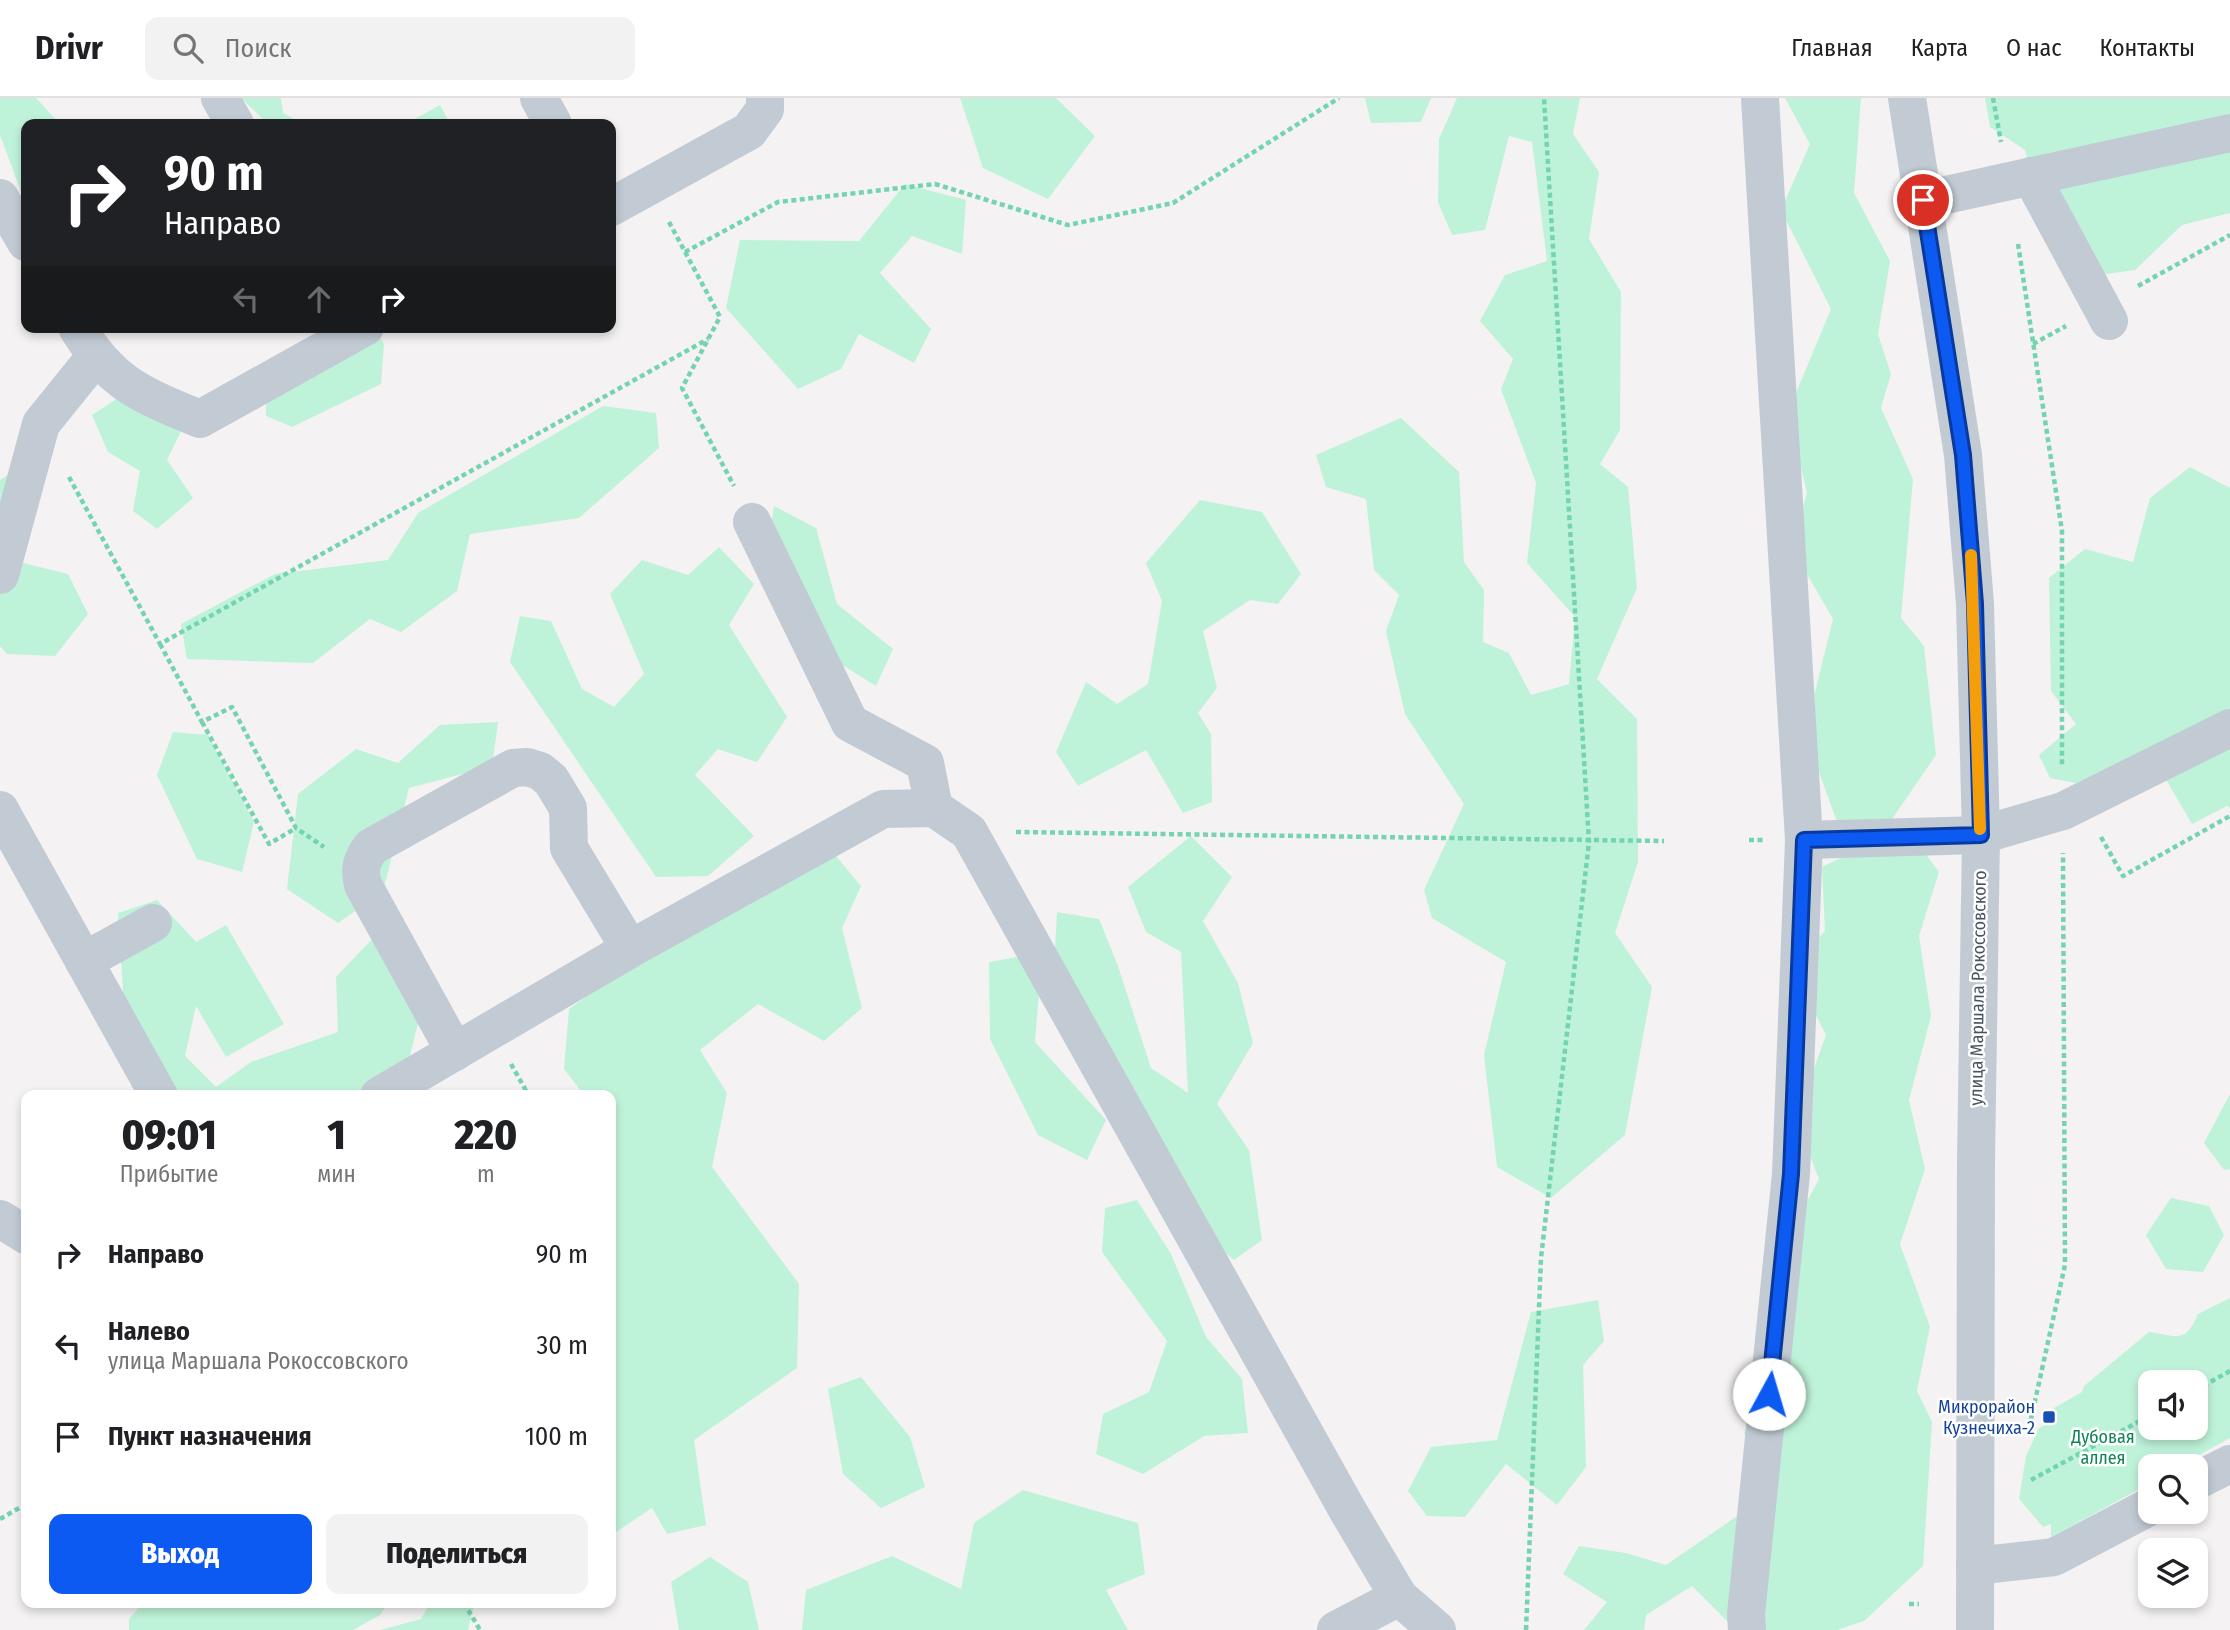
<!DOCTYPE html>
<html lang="ru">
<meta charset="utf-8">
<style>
:root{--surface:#fff;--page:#f2f2f2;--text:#202124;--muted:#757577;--line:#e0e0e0;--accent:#0d5af3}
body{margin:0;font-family:"Fira Sans Condensed",sans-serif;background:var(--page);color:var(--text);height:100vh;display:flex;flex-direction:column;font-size:26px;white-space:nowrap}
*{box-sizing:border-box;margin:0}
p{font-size:23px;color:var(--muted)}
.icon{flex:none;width:38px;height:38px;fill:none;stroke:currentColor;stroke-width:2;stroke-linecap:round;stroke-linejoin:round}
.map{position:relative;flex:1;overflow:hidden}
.details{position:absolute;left:21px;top:992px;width:595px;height:518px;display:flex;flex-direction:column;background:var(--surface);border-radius:14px;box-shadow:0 4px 10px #0003}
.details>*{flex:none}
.guide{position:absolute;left:21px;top:21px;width:595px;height:214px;border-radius:14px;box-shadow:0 4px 10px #0003;background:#202124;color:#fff;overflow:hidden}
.fabs{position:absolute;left:2138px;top:1272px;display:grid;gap:14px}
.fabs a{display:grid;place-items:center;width:70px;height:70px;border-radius:14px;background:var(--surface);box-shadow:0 4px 10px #0003;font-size:35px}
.pin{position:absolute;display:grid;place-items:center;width:60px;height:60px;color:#fff;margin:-30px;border:4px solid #fff;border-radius:50%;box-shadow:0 2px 7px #0007}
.me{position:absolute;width:77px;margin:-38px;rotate:6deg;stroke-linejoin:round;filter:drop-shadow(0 0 5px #0008)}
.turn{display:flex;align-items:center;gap:24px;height:147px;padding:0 28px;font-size:32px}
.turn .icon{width:91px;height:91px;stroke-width:2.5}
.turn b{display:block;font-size:49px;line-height:60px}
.lanes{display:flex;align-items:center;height:66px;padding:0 28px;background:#0003;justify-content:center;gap:35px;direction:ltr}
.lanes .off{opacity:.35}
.eta{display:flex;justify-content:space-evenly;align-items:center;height:119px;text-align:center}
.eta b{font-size:42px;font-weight:800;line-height:49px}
.cta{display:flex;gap:14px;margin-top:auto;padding:14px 28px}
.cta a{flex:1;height:80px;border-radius:14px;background:var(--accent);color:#fff;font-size:28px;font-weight:800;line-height:80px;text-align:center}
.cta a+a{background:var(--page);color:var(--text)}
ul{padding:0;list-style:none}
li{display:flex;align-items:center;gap:21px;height:91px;padding:0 28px}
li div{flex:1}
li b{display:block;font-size:26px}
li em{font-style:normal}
header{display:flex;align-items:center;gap:42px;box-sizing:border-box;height:98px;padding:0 35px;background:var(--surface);border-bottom:2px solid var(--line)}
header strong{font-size:33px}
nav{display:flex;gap:38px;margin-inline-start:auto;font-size:24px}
.search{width:490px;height:63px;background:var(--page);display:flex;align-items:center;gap:18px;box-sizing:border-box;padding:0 24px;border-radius:14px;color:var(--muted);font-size:26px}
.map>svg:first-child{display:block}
</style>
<header>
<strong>Drivr</strong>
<div class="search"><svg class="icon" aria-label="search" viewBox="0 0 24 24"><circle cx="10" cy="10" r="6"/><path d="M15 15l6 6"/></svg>Поиск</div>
<nav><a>Главная</a><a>Карта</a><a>О нас</a><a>Контакты</a></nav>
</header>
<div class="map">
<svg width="2230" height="1532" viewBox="0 0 2230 1532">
<rect width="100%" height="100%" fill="#f4f2f2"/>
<g fill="#bff3d9" fill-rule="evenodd">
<path d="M0,0H36L60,26H26V107L0,37Z"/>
<path d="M241,0H281L283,15L303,26H268Z"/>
<path d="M960,0H1056L1095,38L1048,101L983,70Z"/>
<path d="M1365,0H1431L1421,24L1371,25Z"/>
<path d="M1457,0H1580L1573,36L1599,74L1589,141L1621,194L1620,332L1600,366L1628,389L1637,490L1597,581L1637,621L1638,764L1615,835L1652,889L1625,1037L1551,1100L1497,1069L1484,957L1506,864L1432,820L1424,792L1464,706L1405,616L1386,533L1399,497L1374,472L1366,401L1326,389L1316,357L1401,320L1459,374L1464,464L1484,492L1483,544L1509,555L1531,597L1569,586L1575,519L1527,465L1536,385L1501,291L1513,261L1480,223L1505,177L1547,163L1532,44L1509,38L1485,132L1452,137L1438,104L1439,41Z"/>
<path d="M1785,0H1861L1854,95L1890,163L1878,236L1891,276L1881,310L1913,381L1901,520L1924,548L1936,657L1892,721L1837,724L1805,635L1833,521L1792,450L1807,395L1788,314L1831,211L1781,112L1810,46Z"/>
<path d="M1985,0H2230V115L2182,127L2135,172L2091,178L2045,133L2025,52L1990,29Z"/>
<path d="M440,7L450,26H406Z"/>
<path d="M905,86L966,102L962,156L912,138L880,175L931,231L914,265L859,236L841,271L798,291L726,210L740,142L859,143Z"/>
<path d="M373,229L384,246L381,286L292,329L266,318L267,276Z"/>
<path d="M124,296L181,333L167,362L193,400L157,431L133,413L140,373L108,354L92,317Z"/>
<path d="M603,308L656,315L659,350L579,420L470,436L457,493L401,534L370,521L313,565L187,561L181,526L275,476L388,462L418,415Z"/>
<path d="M2190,369L2230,390V710L2227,708L2192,726L2161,673L2090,688L2050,680L2039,657L2076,626L2051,593L2049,480L2085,451L2133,464L2150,400Z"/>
<path d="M13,374L19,464L68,476L88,516L55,558L7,556L0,548V382Z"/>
<path d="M1200,402L1262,414L1301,476L1278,506L1250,502L1203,533L1217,590L1198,615L1211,636L1212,704L1183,715L1146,652L1078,688L1056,654L1086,584L1117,606L1148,586L1162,503L1146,465Z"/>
<path d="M774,408L816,430L837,506L893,551L876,588L823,555L766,458Z"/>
<path d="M719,449L754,486L729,527L787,619L757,664L718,651L695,677L754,738L708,778L656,779L510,564L520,518L551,523L582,591L614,609L644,576L610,496L642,462L688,477Z"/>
<path d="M498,624L492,668L409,690L383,794L338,825L287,791L298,696L356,651L398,665L440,627Z"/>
<path d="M173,634L208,637L254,724L242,774L197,761L157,677Z"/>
<path d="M1905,728L1939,774L1919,838L1931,918L1909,1002L1925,1071L1900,1146L1930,1229L1917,1293L1932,1324L1923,1468L1864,1523L1837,1532H1736L1692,1488L1646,1517L1644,1532H1584L1607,1504L1563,1476L1579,1448L1626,1455L1666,1467L1772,1394L1744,1335L1795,1218L1786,1143L1819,1081L1796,1021L1826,937L1791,868L1825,833L1822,769Z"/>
<path d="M1191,738L1232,779L1203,823L1238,885L1253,945L1217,1006L1249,1052L1262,1142L1234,1162L1211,1143L1054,868L1057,814L1099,821L1118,868L1151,970L1188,995L1181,854L1146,834L1128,789Z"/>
<path d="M836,758L861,788L842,830L862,910L824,943L758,906L700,952L727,995L712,1069L799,1186L797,1270L694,1342L706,1427L667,1436L652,1410L613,1436L611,998L584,997L564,971L569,911L692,823Z"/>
<path d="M157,802L196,844L226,827L284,926L226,959L196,908L185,958L216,989L251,964L338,934L336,879L373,840L428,886L400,997H156L124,910L118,815Z"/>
<path d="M1023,858L1039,894L1035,944L1106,1022L1087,1062L1038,1037L990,941L989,864Z"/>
<path d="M2230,996V1071L2224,1072L2204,1045Z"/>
<path d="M2171,1100L2209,1108L2224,1137L2203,1174L2166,1171L2146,1137Z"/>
<path d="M1137,1102L1171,1156L1206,1239L1242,1281L1248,1335L1204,1338L1143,1376L1096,1356L1103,1316L1149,1294L1167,1243L1102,1154L1105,1110Z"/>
<path d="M2230,1200V1340L2179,1368H2151V1384L2145,1388L2051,1439V1426L2043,1429L2019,1401L2026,1358L2039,1330L2053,1323L2054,1310L2082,1294L2084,1288L2149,1234C2178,1238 2185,1246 2198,1216ZM2151,1284H2196V1330H2151Z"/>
<path d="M1598,1202L1604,1243L1583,1267L1586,1369L1557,1407L1506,1366L1465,1419L1427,1418L1408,1393L1431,1349L1497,1342L1531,1214Z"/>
<path d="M861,1279L910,1339L925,1389L881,1410L843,1376L828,1291Z"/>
<path d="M1023,1392L1138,1425L1145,1476L1106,1492L1128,1532H802L806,1492L892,1458L961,1491L974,1425Z"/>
<path d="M710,1459L748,1484L759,1532H679L671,1484Z"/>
<path d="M143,1505H388L380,1517L353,1532H129V1521Z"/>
<path d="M430,1505L474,1507L468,1532H380L421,1521Z"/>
</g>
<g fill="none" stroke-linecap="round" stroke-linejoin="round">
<g stroke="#74d4af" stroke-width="4.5" stroke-dasharray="5 3.5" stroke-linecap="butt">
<path d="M1993,0L2001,44"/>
<path d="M669,124L720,219L682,290L734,388"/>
<path d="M2018,146L2062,433V669"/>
<path d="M685,154L778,104L935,86L1068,127L1173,105L1339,0"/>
<path d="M2138,188L2230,137"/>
<path d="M2033,246L2066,228"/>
<path d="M69,379L160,546L708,241"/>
<path d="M160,546L202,624L232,609L296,730L324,749"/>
<path d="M202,624L269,746L296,730"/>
<path d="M1016,734L1664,743"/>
<path d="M2101,739L2123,778L2230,718"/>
<path d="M1749,742H1763"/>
<path d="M511,966L529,998"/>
<path d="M2196,1292L2230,1273"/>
<path d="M2029,1330L2065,1167L2063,755"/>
<path d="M2031,1382L2151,1317"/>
<path d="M0,1421L26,1406"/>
<path d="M464,1505L480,1532"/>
<path d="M1909,1506H1919"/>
<path d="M1526,1532L1541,1160L1589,744L1544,0"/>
</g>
<g stroke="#c2cbd4" stroke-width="38">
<path d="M220,0L235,26"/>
<path d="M539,0L553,26"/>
<path d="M1907,0L1963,357L1975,506L1981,737L1976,1064L1975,1532"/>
<path d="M2031,78L2109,223"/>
<path d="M0,100L26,144"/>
<path d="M1923,102L2230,35"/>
<path d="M611,109L749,33L765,11V0"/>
<path d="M77,229C111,286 142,297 200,321L365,229"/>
<path d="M752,424L850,625L925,665L934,710"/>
<path d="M0,477L41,326L95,259"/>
<path d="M0,712L159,998"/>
<path d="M1804,742L1981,737L2063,713L2230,630"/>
<path d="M84,863L153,825"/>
<path d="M455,954L363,787C359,771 361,763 371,749L513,670L527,669L540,673L551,682L568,710L569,750L630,851"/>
<path d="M379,998L630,851L883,711L934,710L969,734L1348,1413L1399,1499L1437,1532"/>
<path d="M0,1121L26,1137"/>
<path d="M2196,1383L2230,1366"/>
<path d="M1975,1468L2054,1459L2151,1408"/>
<path d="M1336,1532L1399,1499"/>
<path d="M1747,1532L1746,1516L1791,1076L1804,742L1760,0"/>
</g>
</g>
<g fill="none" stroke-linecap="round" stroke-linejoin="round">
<g stroke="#083a9e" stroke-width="18">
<path id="route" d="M1769,1296L1791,1076L1804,742L1981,737L1975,506L1963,357L1923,102"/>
</g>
<use href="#route" stroke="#0d5af3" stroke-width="12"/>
<path stroke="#f59e0b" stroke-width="12" d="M1971,457L1980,731"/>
</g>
<rect fill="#1a4fb4" stroke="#fff" stroke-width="2.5" x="2042" y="1312" width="14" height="14" rx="3.5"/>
<g text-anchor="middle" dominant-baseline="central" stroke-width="5" stroke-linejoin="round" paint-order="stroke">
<g font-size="18" fill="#485361" stroke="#fff">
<text transform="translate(1978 890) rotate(-89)">улица Маршала Рокоссовского</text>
</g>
<g font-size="18" fill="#164399" stroke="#fff" text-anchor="end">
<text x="2035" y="1309">Микрорайон<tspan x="2035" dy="21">Кузнечиха-2</tspan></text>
</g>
<g font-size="18" fill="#118556" stroke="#fff">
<text x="2103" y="1339">Дубовая<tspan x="2103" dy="21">аллея</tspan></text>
</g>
</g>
</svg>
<div class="fabs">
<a><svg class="icon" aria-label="sound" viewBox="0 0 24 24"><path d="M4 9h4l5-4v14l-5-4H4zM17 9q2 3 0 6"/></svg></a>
<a><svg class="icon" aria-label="search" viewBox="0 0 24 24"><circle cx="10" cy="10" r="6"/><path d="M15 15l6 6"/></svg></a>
<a><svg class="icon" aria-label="layers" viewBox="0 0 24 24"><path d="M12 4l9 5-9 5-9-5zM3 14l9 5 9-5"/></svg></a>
</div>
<div class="pin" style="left:1923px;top:102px;background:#d93025"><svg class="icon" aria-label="arrive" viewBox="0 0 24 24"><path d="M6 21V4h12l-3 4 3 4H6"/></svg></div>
<svg class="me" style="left:1769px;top:1296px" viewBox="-20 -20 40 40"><circle r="19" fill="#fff"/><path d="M0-13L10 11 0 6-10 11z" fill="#0d5af3"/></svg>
<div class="guide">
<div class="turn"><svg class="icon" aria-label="right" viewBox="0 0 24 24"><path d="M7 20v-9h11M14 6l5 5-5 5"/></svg><div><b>90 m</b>Направо</div></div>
<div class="lanes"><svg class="icon off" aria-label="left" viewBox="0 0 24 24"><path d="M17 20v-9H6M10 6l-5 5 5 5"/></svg><svg class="icon off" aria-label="ahead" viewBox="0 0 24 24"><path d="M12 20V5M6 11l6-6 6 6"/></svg><svg class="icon" aria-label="right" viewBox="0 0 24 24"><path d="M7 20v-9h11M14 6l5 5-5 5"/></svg></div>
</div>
<section class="details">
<div class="eta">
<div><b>09:01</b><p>Прибытие</p></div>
<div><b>1</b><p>мин</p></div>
<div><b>220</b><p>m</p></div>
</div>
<ul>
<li><svg class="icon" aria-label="right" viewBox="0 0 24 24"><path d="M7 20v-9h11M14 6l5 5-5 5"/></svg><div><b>Направо</b></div><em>90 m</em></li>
<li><svg class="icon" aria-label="left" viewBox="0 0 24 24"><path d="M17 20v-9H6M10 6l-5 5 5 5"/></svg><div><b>Налево</b><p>улица Маршала Рокоссовского</p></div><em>30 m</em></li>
<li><svg class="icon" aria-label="arrive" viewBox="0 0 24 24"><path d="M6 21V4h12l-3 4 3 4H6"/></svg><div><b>Пункт назначения</b></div><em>100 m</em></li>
</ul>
<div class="cta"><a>Выход</a><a>Поделиться</a></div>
</section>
</div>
